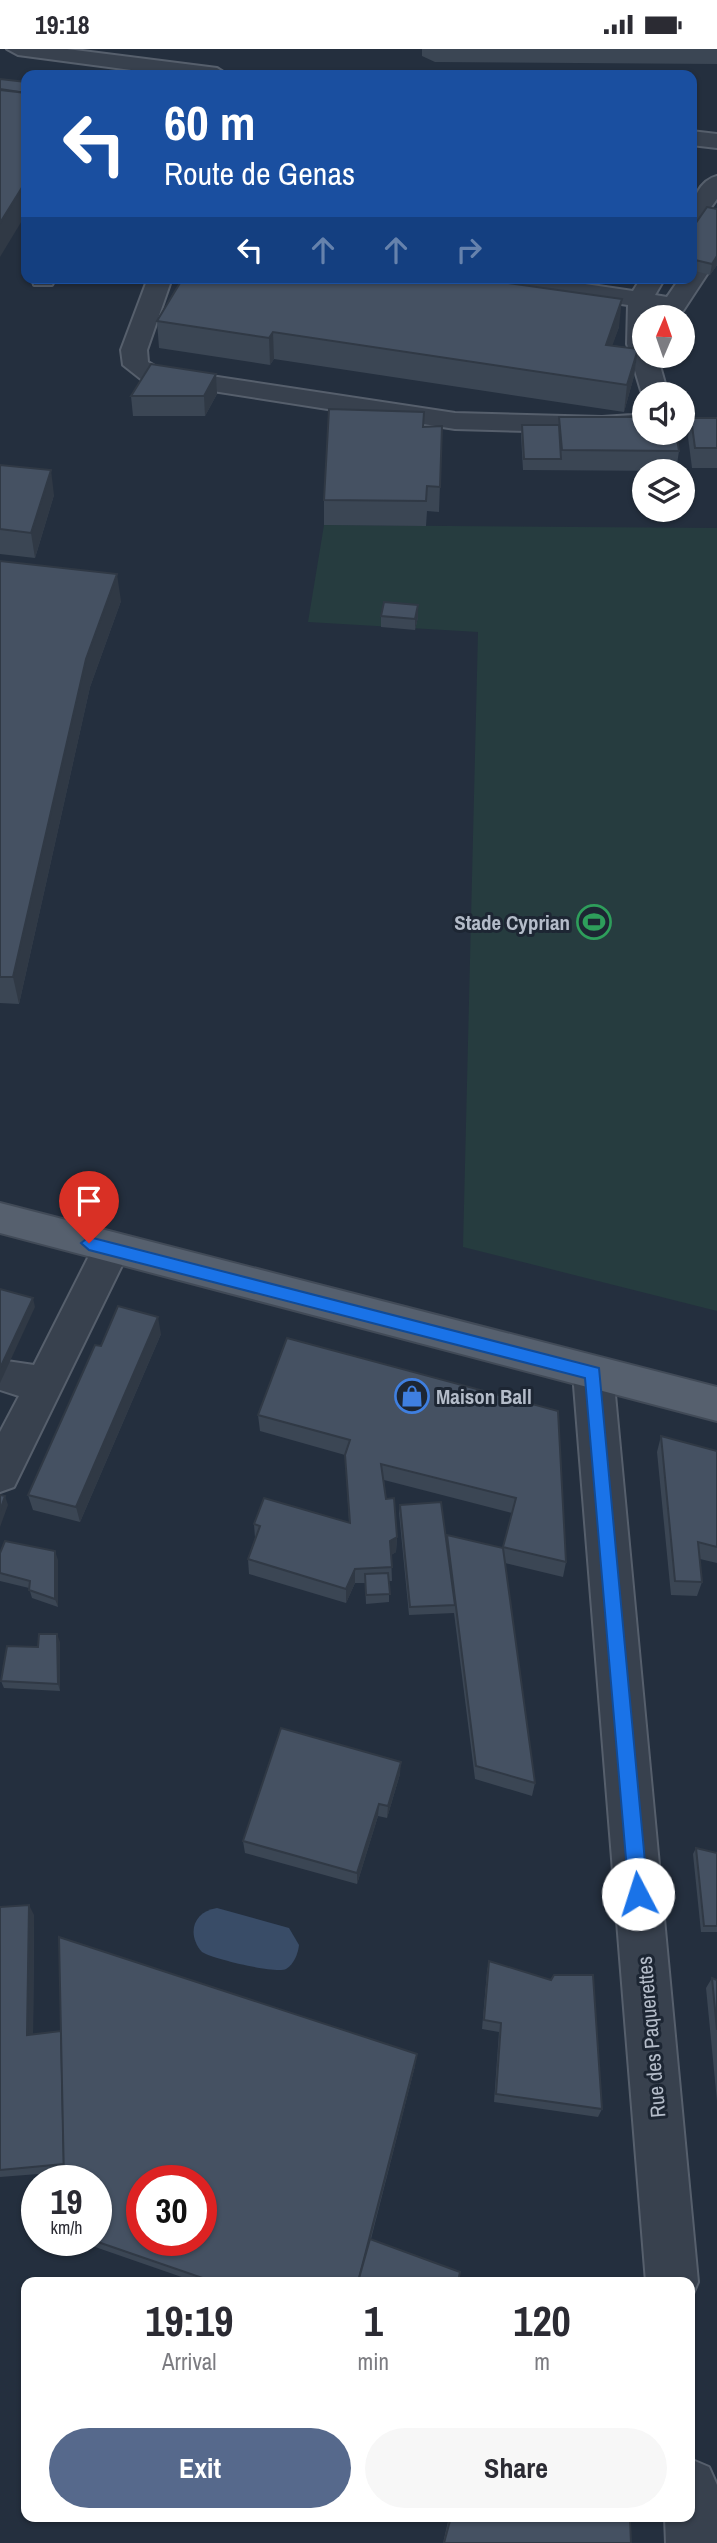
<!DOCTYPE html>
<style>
:root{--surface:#fff;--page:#f7f7f7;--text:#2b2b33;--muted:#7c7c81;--accent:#56698c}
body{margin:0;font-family:"Archivo Narrow",sans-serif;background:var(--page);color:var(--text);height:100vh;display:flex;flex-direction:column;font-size:26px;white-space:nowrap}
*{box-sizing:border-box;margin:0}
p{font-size:23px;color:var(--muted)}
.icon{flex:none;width:38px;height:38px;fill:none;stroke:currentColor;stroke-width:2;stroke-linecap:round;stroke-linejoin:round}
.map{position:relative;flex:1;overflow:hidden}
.panel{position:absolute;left:21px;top:2228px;width:674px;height:245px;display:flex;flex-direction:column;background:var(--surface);border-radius:14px;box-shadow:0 2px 5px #0004}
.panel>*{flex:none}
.hud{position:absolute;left:21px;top:21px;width:676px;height:214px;border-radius:14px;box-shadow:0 2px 5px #0004;background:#1a4fa0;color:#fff;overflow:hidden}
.needle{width:46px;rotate:2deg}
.controls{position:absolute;left:632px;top:256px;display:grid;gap:14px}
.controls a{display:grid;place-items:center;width:63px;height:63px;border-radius:50%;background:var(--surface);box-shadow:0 2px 5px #0004;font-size:35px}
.speed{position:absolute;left:21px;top:2116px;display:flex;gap:14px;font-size:35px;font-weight:700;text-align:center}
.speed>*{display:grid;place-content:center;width:91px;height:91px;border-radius:50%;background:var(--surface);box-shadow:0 2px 5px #0004;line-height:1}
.speed small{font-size:18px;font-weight:400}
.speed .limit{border:10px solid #d22;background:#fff;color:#111}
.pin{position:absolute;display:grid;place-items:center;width:60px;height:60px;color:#fff;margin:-72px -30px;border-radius:50% 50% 50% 0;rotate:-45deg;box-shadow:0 0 7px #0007}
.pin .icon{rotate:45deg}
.me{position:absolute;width:77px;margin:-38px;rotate:355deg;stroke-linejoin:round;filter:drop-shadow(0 0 5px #0008)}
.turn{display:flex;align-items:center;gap:24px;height:147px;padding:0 28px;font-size:32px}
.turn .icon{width:91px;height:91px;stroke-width:2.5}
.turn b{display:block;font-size:49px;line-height:60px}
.lanes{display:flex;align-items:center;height:66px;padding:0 28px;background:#0003;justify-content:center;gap:35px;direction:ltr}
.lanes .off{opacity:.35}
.eta{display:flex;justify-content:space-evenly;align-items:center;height:119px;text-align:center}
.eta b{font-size:42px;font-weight:700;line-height:49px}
.primary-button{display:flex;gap:14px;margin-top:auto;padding:14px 28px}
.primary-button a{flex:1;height:80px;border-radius:42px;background:var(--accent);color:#fff;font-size:28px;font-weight:700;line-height:80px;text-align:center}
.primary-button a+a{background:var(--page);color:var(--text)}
.status{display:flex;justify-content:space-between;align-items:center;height:49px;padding:0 35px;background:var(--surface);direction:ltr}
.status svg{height:19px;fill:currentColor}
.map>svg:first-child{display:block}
</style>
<div class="status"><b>19:18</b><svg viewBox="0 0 49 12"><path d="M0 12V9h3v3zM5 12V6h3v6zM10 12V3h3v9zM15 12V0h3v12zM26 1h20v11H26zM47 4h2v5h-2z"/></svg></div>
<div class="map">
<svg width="717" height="2494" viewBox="0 0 717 2494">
<rect width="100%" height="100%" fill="#242f3e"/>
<path fill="#263c3f" d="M324,476L717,479V1262L463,1198L478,583L308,573Z"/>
<path fill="#394c67" d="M217,1859L289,1879L299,1896C298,1905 294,1915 286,1920C276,1925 213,1910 202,1903C187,1886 192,1863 217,1859Z"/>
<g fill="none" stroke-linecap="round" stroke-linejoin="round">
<g stroke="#565f6c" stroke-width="4">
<g id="minor">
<path d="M7,0H67L217,19L228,26H169L18,6Z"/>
<path d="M691,82L717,85V99L691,96Z"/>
<path d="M717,127V150L699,175L691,177C691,158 695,133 717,127Z"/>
<path d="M717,184V210L683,262L674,264L652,260L653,268H644V306H657L668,345H644V348L642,345L627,295L628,256L489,236L480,234L477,229H544L633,242L641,229H665L655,246L667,248L680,229H691V212L708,186Z"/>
<path d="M32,229H56L52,236H34Z"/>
<path d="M148,229H172L147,301L148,313L158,319L455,364L602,368L632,366L644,360V380L602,384L455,380L142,331L123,316L121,301Z"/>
<path d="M111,1185L124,1189L130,1200L14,1438L0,1443V1383L19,1347L0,1341V1311L34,1316L98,1189Z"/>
<path d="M593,1307L607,1312L613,1324L698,2233L690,2252V2233H646L573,1324L579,1312Z"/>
<path d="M690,2410L709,2418L717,2436V2494H666L665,2468H690Z"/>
</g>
</g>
<g stroke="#414a57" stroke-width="4">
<path id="major" d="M0,1154L717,1338V1372L0,1184Z"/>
</g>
<use href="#minor" fill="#38414e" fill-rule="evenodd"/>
<use href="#major" fill="#56606e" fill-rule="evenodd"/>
</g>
<g fill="#3b4654">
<path d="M422,0H717V15L435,13L422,7Z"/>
<path d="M691,181L717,216L710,226L691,221Z"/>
<path d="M157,272L619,278L612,296L638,300L634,327L624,363L274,310L270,316L159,299Z"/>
<path d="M216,325L217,345L205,367H133L131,347Z"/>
<path d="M424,363V378L442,377L439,463L427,462L426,477L324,476V451Z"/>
<path d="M559,368L679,402L676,422L523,421L521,387L522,376H559Z"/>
<path d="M691,369H717V419H692L688,388Z"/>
<path d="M0,416L54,446L35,509L0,505Z"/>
<path d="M0,512L121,552L90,638L19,955L0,954Z"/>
<path d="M418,556V568L415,581L381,578V567Z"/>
<path d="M161,1285L80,1473L33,1461L28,1446L101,1297Z"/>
<path d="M558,1362L566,1513L563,1528L505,1514L535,1734L532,1747L475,1730L454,1564L409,1566L399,1464L400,1456L446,1491L447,1486L503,1499L512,1464L384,1431L386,1450L397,1488L396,1503L391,1506L392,1532H389V1553L366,1555L365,1534H355L346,1554L249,1525L248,1510L255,1489L254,1475L349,1473L345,1406L260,1382L258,1366Z"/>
<path d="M661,1387L717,1402V1514L700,1510L702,1533L697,1547L671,1546L657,1403Z"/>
<path d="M0,1504L58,1511V1558L32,1549L29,1539L0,1532Z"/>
<path d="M60,1593V1642L4,1639L1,1632L38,1598Z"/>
<path d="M400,1725L387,1769L378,1767L357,1835L245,1804L243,1792Z"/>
<path d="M696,1799L717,1804V1883H701L693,1805Z"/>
<path d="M0,1858L34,1866L33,1985L415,2017L371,2190L458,2233H196L75,2191H96L64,2123L0,2128Z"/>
<path d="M489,1912L551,1931L602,2060L598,2068L494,2053L499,1983L482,1980L487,1922Z"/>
<path d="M712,1929L717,1931V2052L706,1939Z"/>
<path d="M449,2468H577V2470L631,2494H443Z"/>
</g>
<g fill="#303945">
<path d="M26,132V165L0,208V174Z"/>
<path d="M717,207V216L710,226L712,215Z"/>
<path d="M622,250L619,278L603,323L606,296Z"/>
<path d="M273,283L274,310L270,316L269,289Z"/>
<path d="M638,300L634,327L624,363L627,336Z"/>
<path d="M216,325L217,345L205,367L204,347Z"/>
<path d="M51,421L54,446L35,509L31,484Z"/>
<path d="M117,525L121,552L90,638L19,955L13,928L86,610Z"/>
<path d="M418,556V568L415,581V570Z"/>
<path d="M33,1249L35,1258L0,1334V1319Z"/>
<path d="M158,1268L161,1285L80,1473L76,1458Z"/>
<path d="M5,1447L8,1456L0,1478V1462Z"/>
<path d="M397,1488L396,1503L390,1507V1492Z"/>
<path d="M55,1502L58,1511V1558L55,1550Z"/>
<path d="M355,1520V1534L346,1554V1540Z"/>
<path d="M57,1585L60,1593V1642L58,1635Z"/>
<path d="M401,1713L400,1725L387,1769L388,1757Z"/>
<path d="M379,1755L378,1767L357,1835V1824Z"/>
<path d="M29,1856L34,1866L33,1995L27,1986Z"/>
<path d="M417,2005L415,2017L359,2233H358Z"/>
</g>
<g fill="#455162" stroke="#303945" stroke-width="2" fill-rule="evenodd">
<path d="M0,30L26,33V44L0,40Z"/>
<path d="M0,41L26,44V132L0,174Z"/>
<path d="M707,158L717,160V207L712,215L691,210V181Z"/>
<path d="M183,229H473L622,250L606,296L638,300L627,336L273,283L269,289L157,272Z"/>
<path d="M151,315L216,325L204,347H131Z"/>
<path d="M329,360L424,363L423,378L442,377L440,438L427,437L426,452L324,451Z"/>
<path d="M559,368H644V383H676L679,402L562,401Z"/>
<path d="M691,369H717V399H695Z"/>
<path d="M522,376H559L561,410H524Z"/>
<path d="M0,416L51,421L31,484L0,480Z"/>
<path d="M0,512L117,525L86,610L13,928H0Z"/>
<path d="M384,553L418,556L415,570L381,567Z"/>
<path d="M0,1240L33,1249L0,1319Z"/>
<path d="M118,1257L158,1268L76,1458L28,1446L95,1296L101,1297Z"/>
<path d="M287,1289L558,1362L566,1513L503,1498L516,1449L381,1415L386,1450L394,1449L397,1488L390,1492L392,1518L355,1520L346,1540L248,1510L260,1477L254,1475L264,1449L350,1474L345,1406L350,1391L258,1366Z"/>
<path d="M661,1387L717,1402V1498L698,1493L702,1533L675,1532Z"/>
<path d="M0,1446L5,1447L0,1462Z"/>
<path d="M441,1453L455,1556L410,1558L400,1456Z"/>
<path d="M447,1486L503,1499L535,1734L476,1717Z"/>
<path d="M5,1492L55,1502V1550L29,1541L30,1532L0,1524V1504Z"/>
<path d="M388,1524L390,1545L366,1546L365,1525Z"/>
<path d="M39,1585H57L58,1635L1,1632L7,1597L38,1598Z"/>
<path d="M281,1679L401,1713L388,1757L379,1755L357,1824L243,1792Z"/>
<path d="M696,1799L717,1804V1877H704Z"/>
<path d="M29,1856L27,1986L61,1982L64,2115L0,2121V1858Z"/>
<path d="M59,1888L417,2005L358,2233H214L92,2191H96V2132H64ZM142,2132H201V2191H142Z"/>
<path d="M489,1912L551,1931L554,1926H593L602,2060L496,2045L501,1974L484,1971Z"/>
<path d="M712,1929L717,1931V1981Z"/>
<path d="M370,2190L460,2223L458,2233H358Z"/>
<path d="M451,2468H577V2470L630,2471L631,2494H444Z"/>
</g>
<path fill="#1a73e8" stroke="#114b97" stroke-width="2" d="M89,1188L599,1319L648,1845L645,1852L638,1855L632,1852L629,1845L585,1329L89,1201L81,1194Z"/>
<defs>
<g id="stadium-ring" transform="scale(1.75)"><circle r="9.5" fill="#1d2633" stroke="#2e9e5b" stroke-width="1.5"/><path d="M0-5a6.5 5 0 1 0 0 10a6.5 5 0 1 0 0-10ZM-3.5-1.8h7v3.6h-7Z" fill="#2e9e5b"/></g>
<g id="shop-ring" transform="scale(1.75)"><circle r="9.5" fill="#1d2633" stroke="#3f7fe0" stroke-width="1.5"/><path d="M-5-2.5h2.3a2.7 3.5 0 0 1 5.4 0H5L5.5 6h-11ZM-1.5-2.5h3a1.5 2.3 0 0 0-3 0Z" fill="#3f7fe0"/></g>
</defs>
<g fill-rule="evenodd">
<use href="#stadium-ring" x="594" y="873"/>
<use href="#shop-ring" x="412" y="1347"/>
</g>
<g text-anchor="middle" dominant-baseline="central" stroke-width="6" stroke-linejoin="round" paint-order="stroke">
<g font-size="21" font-weight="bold" fill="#b4bcc9" stroke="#1d2633" text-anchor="end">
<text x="570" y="873">Stade Cyprian</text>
<text x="436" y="1347" text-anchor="start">Maison Ball</text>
</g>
<g font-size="21" fill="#b4bcc9" stroke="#1d2633">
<text transform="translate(651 1988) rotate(-95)">Rue des Paquerettes</text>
</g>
</g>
</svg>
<div class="controls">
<a><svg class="needle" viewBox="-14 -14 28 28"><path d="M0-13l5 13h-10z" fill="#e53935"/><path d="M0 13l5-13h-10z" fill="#7c7c81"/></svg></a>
<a><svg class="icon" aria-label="sound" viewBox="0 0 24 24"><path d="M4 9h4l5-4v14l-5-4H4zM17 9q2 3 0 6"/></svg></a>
<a><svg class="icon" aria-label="layers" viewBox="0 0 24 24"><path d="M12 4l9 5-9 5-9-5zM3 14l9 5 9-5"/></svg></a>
</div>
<div class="speed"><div>19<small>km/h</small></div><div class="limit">30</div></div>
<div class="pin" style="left:89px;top:1194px;background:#d93025"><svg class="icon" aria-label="arrive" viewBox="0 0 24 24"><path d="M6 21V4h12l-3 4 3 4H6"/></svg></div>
<svg class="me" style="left:638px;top:1845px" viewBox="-20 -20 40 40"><circle r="19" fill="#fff"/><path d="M0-13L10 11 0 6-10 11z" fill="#1a73e8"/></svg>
<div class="hud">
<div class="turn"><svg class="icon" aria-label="left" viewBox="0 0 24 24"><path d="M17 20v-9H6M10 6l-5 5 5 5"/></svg><div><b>60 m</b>Route de Genas</div></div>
<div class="lanes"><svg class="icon" aria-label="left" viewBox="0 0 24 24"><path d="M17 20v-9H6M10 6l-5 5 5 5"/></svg><svg class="icon off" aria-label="ahead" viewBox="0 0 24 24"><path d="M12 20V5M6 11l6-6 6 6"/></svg><svg class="icon off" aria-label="ahead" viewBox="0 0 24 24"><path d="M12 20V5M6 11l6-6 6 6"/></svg><svg class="icon off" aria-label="right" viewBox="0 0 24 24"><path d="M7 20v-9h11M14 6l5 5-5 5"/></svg></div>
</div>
<section class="panel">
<div class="eta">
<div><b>19:19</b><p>Arrival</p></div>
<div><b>1</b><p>min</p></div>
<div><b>120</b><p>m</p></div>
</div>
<div class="primary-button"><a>Exit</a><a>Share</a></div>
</section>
</div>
